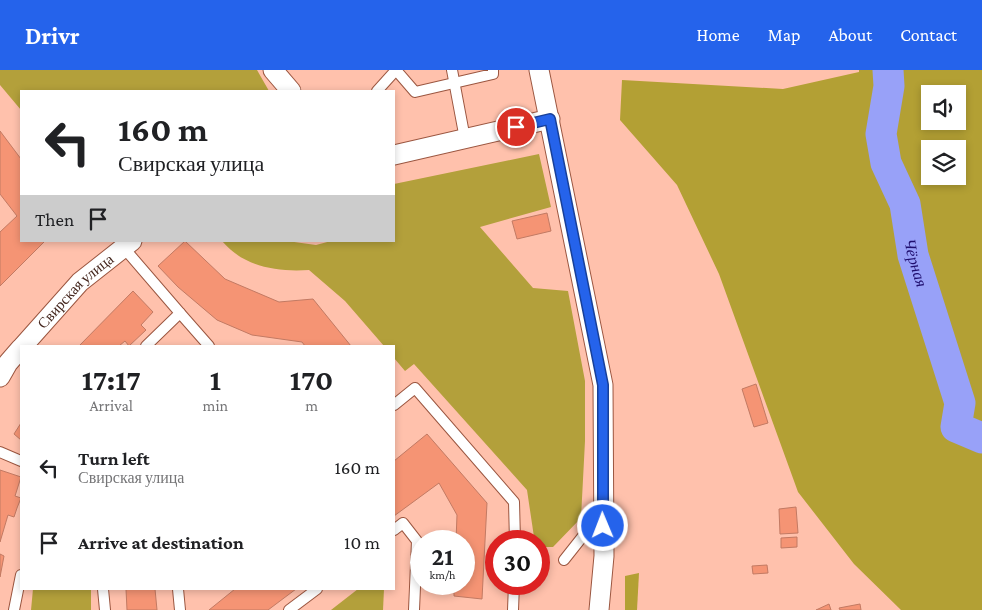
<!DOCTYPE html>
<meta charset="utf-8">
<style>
:root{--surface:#fff;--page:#f2f2f2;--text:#202124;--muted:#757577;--accent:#2563eb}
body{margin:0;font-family:"Crimson Pro",serif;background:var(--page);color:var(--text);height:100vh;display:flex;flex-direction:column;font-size:19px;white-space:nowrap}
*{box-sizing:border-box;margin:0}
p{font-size:16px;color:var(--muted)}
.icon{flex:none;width:28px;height:28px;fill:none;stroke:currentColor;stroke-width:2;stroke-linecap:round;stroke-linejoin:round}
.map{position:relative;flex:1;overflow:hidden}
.drawer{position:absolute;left:20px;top:275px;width:375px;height:245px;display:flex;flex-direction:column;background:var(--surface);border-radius:0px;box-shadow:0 2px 8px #0003}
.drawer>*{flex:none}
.banner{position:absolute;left:20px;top:20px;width:375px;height:152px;border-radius:0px;box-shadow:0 2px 8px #0003;background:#fff;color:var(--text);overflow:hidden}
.fabs{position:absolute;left:921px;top:15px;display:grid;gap:10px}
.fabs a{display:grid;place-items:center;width:45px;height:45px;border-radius:0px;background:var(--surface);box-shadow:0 2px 8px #0003;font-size:25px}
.speed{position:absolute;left:410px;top:460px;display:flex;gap:10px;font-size:25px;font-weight:700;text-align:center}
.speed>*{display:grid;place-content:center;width:65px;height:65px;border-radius:50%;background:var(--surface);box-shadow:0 2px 8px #0003;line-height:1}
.speed small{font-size:12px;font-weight:400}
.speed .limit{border:8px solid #d22;background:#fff;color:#111}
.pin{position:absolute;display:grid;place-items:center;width:42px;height:42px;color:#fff;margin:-21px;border:2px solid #fff;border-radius:50%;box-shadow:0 1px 5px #0007}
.me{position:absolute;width:55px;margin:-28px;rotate:359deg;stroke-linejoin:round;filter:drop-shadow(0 0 4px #0008)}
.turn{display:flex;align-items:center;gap:18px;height:105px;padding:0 15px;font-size:22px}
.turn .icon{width:65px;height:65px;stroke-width:2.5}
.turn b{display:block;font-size:35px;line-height:42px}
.then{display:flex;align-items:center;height:48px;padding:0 15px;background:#0003;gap:10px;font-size:19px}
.eta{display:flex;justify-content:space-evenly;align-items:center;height:85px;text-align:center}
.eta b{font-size:30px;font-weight:700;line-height:35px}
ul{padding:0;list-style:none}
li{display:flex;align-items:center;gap:15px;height:75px;padding:0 15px}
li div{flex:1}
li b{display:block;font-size:19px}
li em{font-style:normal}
header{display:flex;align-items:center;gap:30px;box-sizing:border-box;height:70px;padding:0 25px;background:var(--accent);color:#fff}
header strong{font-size:24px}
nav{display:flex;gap:28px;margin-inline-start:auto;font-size:18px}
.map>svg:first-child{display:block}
</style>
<header>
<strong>Drivr</strong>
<nav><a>Home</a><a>Map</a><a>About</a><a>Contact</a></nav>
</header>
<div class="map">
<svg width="982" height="540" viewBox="0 0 982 540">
<rect width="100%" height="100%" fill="#ffc1ac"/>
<g fill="#b3a03b">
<path d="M0,0H257L269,21H21V40L0,15Z"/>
<path d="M539,84L551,137L480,157L533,218L568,221L585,311V371L581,448L553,477H545L534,467L527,420L414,294L405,301L394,288V276H384L345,231L309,200C276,202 244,197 222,171H287L316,175L331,171H394V114Z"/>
<path d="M33,519H91V540H31Z"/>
<path d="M358,519H384L383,540H331Z"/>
</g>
<g fill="#b3a034" fill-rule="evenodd">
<path d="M859,0H982V540H901L854,494L798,422L719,204L677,115L620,50L622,10L783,19L859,2ZM930,24H958V51H930ZM930,79H958V106H930Z"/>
<path d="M639,503L637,540H625V506Z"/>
</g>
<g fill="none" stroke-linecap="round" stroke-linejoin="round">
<path stroke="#98a1f8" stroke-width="31" id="s1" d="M888,0L889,16L881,64L886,93L905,134L913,185L960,333L956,357L982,368"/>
</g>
<g fill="#f59474" stroke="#c27a63">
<path d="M0,61L21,89V171H45L0,216V162L17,146L0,124Z"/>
<path d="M547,143L551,161L517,169L512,151Z"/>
<path d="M185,171L225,209L279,232L313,229L351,276H305L302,272L252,265L217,250L178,217L158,196Z"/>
<path d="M133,221L153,242L141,255L146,260L129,276L125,271L119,276H79Z"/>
<path d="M756,314L768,353L754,357L742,319Z"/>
<path d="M21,353V370L14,364Z"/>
<path d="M427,364L487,433L482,529L454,526V514H464V471H456L457,445L439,413L394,446V391Z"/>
<path d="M0,400L21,407L15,426L21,428L17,438L14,447L8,445L0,472Z"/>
<path d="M796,437L798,463L780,464L779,439Z"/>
<path d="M797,467V477L781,478V468Z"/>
<path d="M0,484L4,486L0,507Z"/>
<path d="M767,495L768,503L753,504L752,496Z"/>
<path d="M126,519H155L157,540H127Z"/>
<path d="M235,519H296L268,540H209Z"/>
<path d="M829,534L831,540H816Z"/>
<path d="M860,534L861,540H840L839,538Z"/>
</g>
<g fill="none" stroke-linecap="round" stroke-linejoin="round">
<g stroke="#9b5640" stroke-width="12">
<g id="service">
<path d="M396,0L415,22L493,4V0"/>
<path d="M452,0L465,69"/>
<path d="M377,21L396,0"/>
<path d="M124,178L180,243"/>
<path d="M146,276L180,243L209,276"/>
<path d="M394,335L415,318L514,432L515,471"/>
<path d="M0,382L21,391"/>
<path d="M394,460L403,453L417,471L414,540"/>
<path d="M564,490L602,442"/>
<path d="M103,519L105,540"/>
<path d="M178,519L180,540"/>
<path d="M14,540L21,505"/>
<path d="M289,540L317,519"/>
<path d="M513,540L514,514"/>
</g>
</g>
<g stroke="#9b5640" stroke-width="21">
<g id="minor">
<path d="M273,0L291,21"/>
<path d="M539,0L603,315L604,486L599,540"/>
<path d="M394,85L550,49"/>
<path id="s2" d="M23,276L80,212L132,171"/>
<path d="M0,307L8,293L21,278"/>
</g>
</g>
<use href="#service" stroke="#fff" stroke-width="10"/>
<use href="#minor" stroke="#fff" stroke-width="19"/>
</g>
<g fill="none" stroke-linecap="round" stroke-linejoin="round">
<g stroke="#184099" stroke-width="12">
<path id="route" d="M516,57L550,49L603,315V456"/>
</g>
<use href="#route" stroke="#2563eb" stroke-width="9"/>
</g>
<g text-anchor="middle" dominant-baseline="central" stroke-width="4" stroke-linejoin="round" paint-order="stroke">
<g font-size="15" fill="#42241b" stroke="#ffc1ac">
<text stroke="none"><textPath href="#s2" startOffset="76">Свирская улица</textPath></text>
</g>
<g font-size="16" font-style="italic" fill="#200f6f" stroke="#ffc1ac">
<text stroke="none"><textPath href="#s1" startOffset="199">Чёрная</textPath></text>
</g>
</g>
</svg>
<div class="fabs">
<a><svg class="icon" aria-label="sound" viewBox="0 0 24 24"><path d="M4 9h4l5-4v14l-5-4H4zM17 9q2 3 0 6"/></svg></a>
<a><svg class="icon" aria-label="layers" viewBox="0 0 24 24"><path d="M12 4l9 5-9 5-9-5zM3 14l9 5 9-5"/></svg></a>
</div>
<div class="speed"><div>21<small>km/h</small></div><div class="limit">30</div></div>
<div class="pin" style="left:516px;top:57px;background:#d93025"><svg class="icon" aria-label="arrive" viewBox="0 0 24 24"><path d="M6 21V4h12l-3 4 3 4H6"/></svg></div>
<svg class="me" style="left:603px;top:456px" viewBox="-20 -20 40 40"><circle r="17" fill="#2563eb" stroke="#fff" stroke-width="3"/><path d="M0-11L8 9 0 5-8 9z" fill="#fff"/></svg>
<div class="banner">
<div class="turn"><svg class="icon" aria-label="left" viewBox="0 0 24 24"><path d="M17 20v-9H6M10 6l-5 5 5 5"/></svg><div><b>160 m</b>Свирская улица</div></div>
<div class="then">Then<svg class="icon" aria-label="arrive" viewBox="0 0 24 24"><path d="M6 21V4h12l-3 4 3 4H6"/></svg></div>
</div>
<section class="drawer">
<div class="eta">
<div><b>17:17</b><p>Arrival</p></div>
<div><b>1</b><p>min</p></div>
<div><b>170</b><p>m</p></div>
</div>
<ul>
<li><svg class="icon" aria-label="left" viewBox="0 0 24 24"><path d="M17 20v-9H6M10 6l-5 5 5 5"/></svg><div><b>Turn left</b><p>Свирская улица</p></div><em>160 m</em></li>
<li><svg class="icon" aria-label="arrive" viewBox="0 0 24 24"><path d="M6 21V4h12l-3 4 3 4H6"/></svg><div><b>Arrive at destination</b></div><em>10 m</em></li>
</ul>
</section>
</div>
